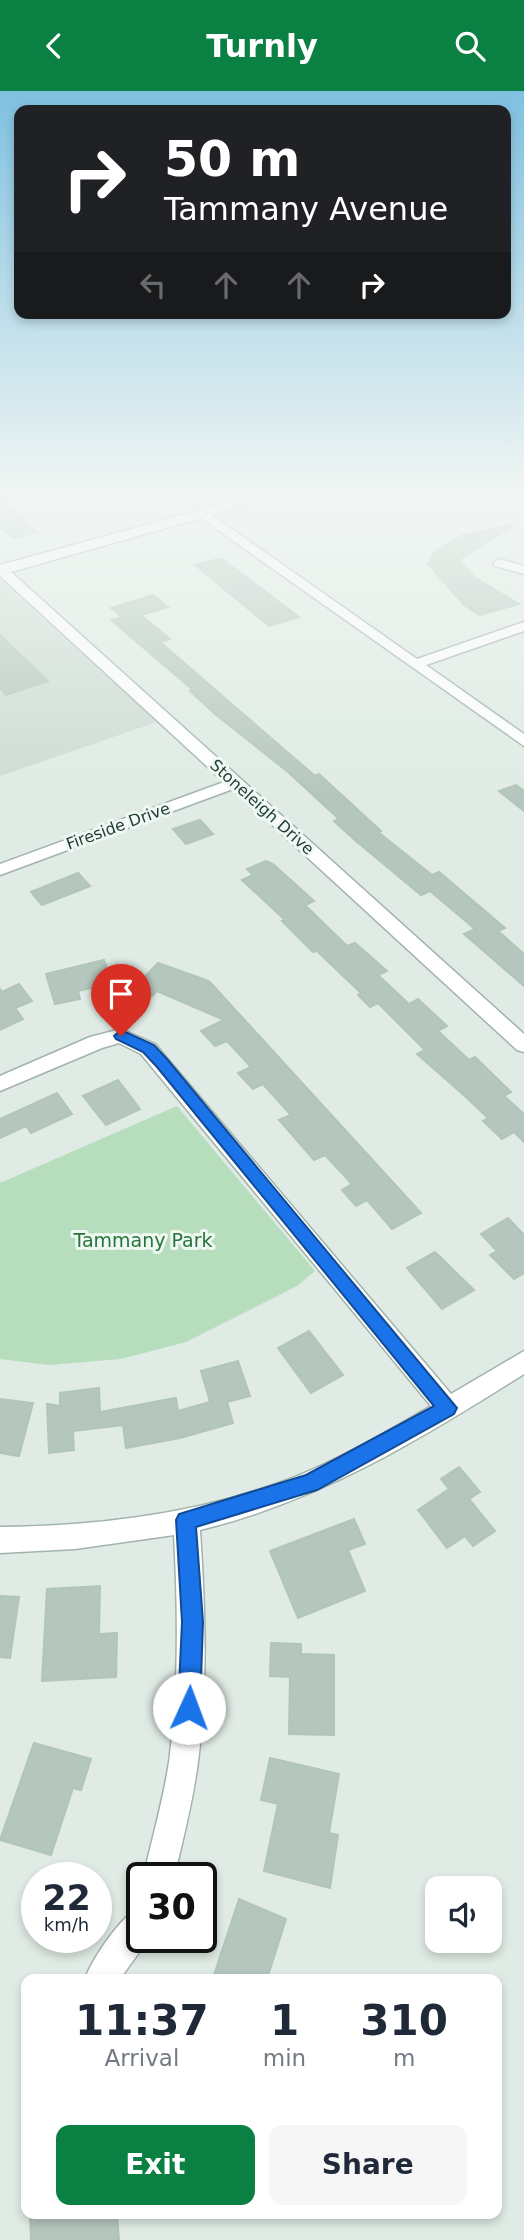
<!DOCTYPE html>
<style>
:root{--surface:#fff;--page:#f6f6f7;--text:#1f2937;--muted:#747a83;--accent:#0b8043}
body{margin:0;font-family:"DejaVu Sans",sans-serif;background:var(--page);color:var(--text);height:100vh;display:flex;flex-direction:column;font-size:26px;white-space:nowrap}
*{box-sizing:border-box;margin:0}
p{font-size:23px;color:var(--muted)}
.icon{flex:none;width:38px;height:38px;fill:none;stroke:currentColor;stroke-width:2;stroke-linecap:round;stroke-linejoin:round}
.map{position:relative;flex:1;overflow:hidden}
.panel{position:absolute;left:21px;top:1883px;width:481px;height:245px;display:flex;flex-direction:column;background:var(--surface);border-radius:14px;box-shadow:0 4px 10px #0003}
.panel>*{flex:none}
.top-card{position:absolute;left:14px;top:14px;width:497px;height:214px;border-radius:14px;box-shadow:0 4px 10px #0003;background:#202124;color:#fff;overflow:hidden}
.buttons{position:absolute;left:425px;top:1785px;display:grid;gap:14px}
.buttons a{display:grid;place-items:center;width:77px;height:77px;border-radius:14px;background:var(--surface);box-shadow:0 4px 10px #0003;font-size:35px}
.speed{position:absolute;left:21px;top:1771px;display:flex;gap:14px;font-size:35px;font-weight:700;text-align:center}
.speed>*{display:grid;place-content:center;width:91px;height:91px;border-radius:50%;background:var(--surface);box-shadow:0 4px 10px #0003;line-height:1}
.speed small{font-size:18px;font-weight:400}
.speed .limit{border:4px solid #111;border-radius:10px;background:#fff;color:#111}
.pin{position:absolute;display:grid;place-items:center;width:60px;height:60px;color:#fff;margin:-72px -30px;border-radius:50% 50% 50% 0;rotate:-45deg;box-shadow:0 0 7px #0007}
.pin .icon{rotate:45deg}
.me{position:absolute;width:77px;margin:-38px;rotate:2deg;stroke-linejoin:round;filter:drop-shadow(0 0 5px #0008)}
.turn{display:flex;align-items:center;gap:24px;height:147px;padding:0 35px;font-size:32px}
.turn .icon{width:91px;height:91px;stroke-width:2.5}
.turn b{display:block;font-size:49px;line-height:60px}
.lanes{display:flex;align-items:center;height:66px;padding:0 35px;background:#0003;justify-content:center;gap:35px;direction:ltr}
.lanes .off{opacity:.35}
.eta{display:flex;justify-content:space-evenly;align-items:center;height:119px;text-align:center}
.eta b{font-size:42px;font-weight:700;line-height:49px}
.cta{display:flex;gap:14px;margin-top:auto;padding:14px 35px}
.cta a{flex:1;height:80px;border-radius:14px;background:var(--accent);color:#fff;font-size:28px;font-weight:700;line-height:80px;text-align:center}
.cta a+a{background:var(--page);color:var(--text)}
header{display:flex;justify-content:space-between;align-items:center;height:91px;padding:0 35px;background:var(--accent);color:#fff;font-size:32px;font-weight:700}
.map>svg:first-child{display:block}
</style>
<header><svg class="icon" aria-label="back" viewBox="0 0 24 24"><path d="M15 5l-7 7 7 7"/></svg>Turnly<svg class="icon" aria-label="search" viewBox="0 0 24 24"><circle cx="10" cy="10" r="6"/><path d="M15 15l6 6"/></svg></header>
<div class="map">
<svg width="524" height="2149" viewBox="0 0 524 2149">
<rect width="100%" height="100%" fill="#dfebe4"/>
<path fill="#cddbd3" d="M0,489L157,631L0,685Z"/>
<path fill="#b6debc" d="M177,1015L315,1180L297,1195L186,1251L121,1268L49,1274L0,1268V1092Z"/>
<g fill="#b4c6bd" stroke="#b1c5ba" stroke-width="2">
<path d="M0,406L32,436L36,441L13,447L0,436Z"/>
<path d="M511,434L512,436L459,469L474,486L519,513L480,524L464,514L428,473L434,461L463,444Z"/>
<path d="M218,468H222L299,526L269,535L195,474Z"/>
<path d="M153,504L168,516L141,524L170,548L160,551L315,685L319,683L381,740L378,741L432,784L439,781L505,837L498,840L524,863V895L464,843L475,838L430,800L421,804L356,750L334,730L339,728L288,681L215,623L190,600L193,599L111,529L122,526L111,517Z"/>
<path d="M0,544L48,590L6,604L0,597Z"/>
<path d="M516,694L524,700V720L499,700Z"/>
<path d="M200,729L213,743L186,753L173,738Z"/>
<path d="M266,770L273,773L314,810L305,814L347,855L355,852L387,880L378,884L409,913L418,908L447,935L438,940L469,969L475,966L511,1001L504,1005L524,1023V1051L514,1041L502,1048L483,1030L488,1027L466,1006L417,963L425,959L378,912L370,916L358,904L361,902L317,860L313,861L282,830L285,829L242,789L253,784L247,778Z"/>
<path d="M78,782L90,795L42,814L31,801Z"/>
<path d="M104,869L113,892L78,900L80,908L55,913L46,883Z"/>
<path d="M158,872L209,890L421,1122L392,1138L367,1109L356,1115L342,1099L352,1093L325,1064L314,1069L279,1029L291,1024L263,993L253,998L238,982L251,976L227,950L215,955L201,940L224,929L157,900L150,907L132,899Z"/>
<path d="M19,893L32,910L15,917L23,928L0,939V898L2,901Z"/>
<path d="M118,989L140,1018L106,1034L83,1005Z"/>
<path d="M57,1002L72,1023L31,1042L26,1035L0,1047V1028Z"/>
<path d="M508,1127L524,1144V1182L514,1188L490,1164L497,1160L481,1143Z"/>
<path d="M435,1161L474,1199L442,1218L407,1177Z"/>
<path d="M309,1240L343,1284L311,1302L278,1257Z"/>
<path d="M238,1270L250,1305L227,1311L233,1332L180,1347L126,1357L123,1334L73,1340L74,1359L49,1362L47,1313L60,1315V1302L99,1297L100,1321L176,1307L178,1320L210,1311L201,1280Z"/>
<path d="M0,1308L33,1312L19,1365L0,1362Z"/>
<path d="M459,1376L480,1401L469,1408L495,1440L473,1455L465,1445L447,1457L418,1419L449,1398L441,1388Z"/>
<path d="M354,1428L365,1453L348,1459L365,1500L298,1527L270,1460Z"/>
<path d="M100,1495L99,1543L117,1542L116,1586L42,1590L47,1498Z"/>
<path d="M0,1505L19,1506L10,1567L0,1566Z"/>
<path d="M271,1552L301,1553V1563L334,1564V1644L289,1643L290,1586L270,1585Z"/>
<path d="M34,1652L91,1668L81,1699L73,1697L51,1764L0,1749Z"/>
<path d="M270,1667L339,1683L329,1742L338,1744L330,1797L264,1780L278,1713L261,1709Z"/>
<path d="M239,1808L286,1828L267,1888H223L214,1884Z"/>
<path d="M30,2123H117L119,2149H31Z"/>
</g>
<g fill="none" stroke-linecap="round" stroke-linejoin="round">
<g stroke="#a2b3ab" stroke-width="3">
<g id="minor">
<path d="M248,406H267L212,424L417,568L524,531V540L426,574L524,643V655L201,427L11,481L524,943V961L517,959L233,698L0,784V773L224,691L0,485V474Z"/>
<path d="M499,468L524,475V483L495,475L493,472Z"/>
<path d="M121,938L155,953L451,1303L524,1260V1283C421,1348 320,1410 200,1439C205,1516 208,1594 198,1671C193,1710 183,1748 174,1787H143C152,1748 163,1710 169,1671C179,1596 178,1520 174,1444L75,1458L0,1462V1436C93,1435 190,1424 279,1392C332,1373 382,1344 431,1315L141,963L119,952L102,957L0,1000V985L90,946Z"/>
<path d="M142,1815V1846H150L120,1888H85C92,1868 122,1823 142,1815Z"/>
</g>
</g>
<use href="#minor" fill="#fff" fill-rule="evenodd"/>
</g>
<linearGradient id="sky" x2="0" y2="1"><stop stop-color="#7fc0e0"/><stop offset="0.57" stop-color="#f1f6f3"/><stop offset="1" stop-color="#f1f6f3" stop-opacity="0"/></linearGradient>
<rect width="524" height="707" fill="url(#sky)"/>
<path fill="#1a73e8" stroke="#114b97" stroke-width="2" d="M121,939L154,954L167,968L457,1317L454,1323L317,1399L196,1436L203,1531L200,1617L196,1625L189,1628L181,1625L178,1617L182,1531L176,1429L179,1423L306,1384L434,1315L157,976L143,961L116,948L114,945Z"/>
<g text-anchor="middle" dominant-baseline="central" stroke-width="6" stroke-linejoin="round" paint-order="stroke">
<g font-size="16" fill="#1f3c31" stroke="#eff8f3">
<text transform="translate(262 716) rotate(42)">Stoneleigh Drive</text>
<text transform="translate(118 735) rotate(-20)">Fireside Drive</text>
</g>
<g font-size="19" fill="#26763b" stroke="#eff8f3">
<text x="143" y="1149">Tammany Park</text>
</g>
</g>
</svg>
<div class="buttons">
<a><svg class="icon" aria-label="sound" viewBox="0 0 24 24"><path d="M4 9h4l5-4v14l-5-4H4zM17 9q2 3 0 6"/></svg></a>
</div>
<div class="speed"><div>22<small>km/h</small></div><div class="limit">30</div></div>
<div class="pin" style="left:121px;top:945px;background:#d93025"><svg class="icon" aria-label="arrive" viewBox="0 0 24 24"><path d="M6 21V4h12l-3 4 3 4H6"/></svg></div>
<svg class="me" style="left:189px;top:1617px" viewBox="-20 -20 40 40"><circle r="19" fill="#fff"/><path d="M0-13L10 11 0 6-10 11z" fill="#1a73e8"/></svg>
<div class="top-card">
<div class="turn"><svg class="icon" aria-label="right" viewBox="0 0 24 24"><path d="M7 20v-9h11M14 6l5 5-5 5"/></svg><div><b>50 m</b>Tammany Avenue</div></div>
<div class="lanes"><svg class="icon off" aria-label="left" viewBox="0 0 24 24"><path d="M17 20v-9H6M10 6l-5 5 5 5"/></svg><svg class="icon off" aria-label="ahead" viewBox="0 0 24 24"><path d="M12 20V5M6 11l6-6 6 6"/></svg><svg class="icon off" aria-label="ahead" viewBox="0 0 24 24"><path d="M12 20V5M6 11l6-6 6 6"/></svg><svg class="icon" aria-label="right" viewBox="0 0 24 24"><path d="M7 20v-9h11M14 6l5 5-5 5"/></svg></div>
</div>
<section class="panel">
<div class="eta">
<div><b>11:37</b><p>Arrival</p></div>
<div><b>1</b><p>min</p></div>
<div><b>310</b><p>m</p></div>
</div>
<div class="cta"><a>Exit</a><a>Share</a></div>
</section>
</div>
